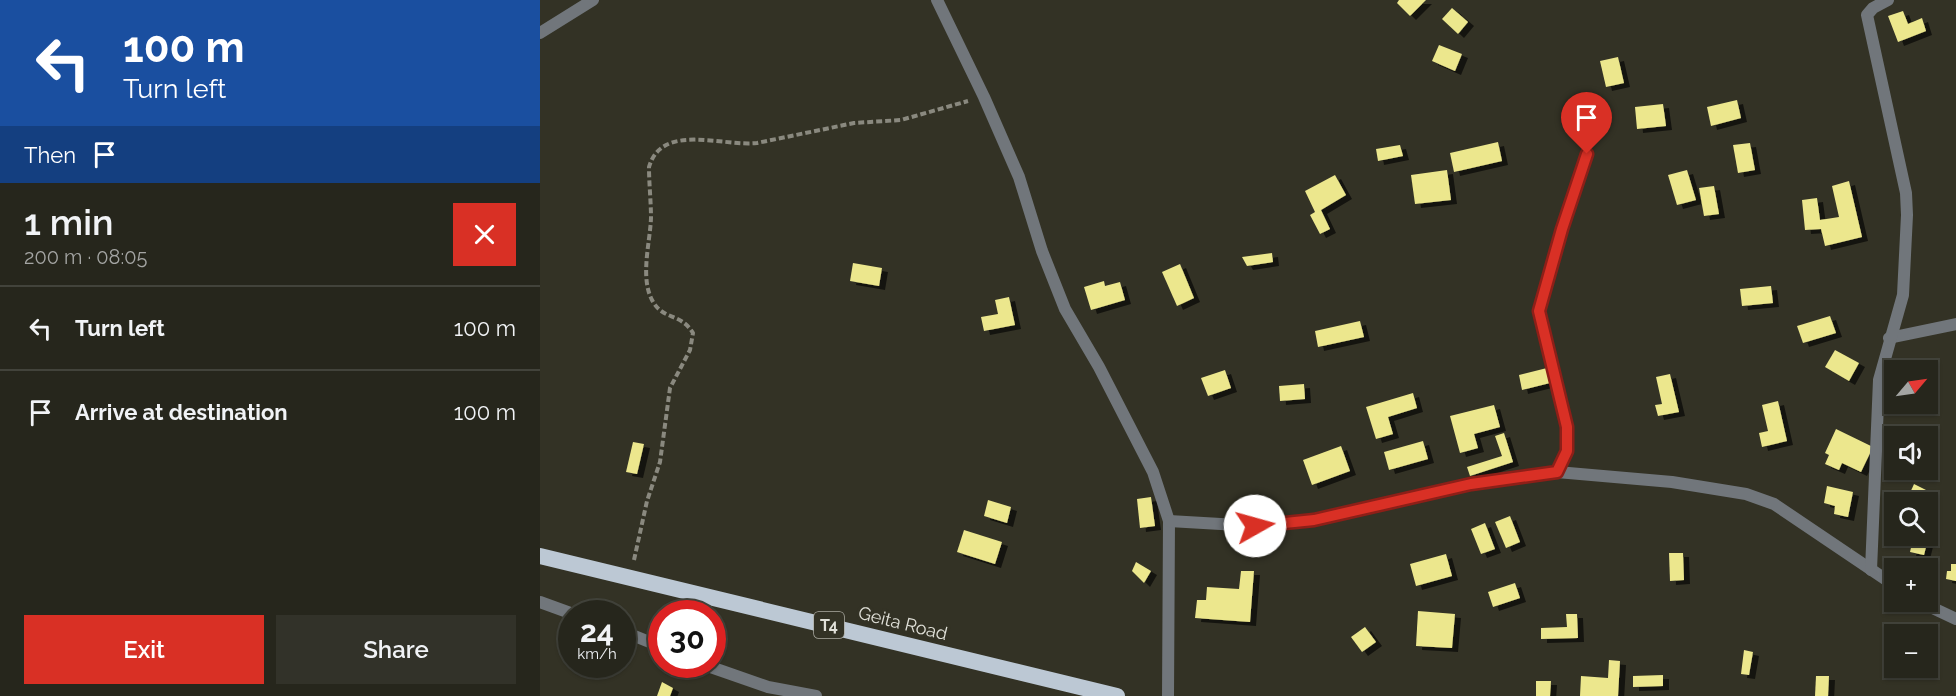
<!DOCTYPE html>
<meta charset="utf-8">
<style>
:root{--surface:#26261c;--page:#323229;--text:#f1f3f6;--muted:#a4a5a3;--line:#42433b;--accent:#d93025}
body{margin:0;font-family:Raleway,sans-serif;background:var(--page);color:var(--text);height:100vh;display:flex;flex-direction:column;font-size:22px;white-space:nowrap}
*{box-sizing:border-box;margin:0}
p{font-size:20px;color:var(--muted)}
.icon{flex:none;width:33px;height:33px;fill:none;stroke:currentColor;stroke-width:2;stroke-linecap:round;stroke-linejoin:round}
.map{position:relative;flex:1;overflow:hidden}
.sheet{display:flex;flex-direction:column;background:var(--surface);width:540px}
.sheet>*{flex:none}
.top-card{background:#1a4fa0;color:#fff;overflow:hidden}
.needle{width:39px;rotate:61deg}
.controls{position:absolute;left:1344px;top:360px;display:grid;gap:12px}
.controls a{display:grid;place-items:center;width:54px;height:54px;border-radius:0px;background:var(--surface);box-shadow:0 2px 4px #0004,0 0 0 2px var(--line);font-size:30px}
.speed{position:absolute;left:18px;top:600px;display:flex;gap:12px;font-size:30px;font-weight:700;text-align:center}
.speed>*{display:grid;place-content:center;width:78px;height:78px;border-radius:50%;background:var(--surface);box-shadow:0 2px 4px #0004,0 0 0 2px var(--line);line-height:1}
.speed small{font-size:15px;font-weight:400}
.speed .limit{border:9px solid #d22;background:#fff;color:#111}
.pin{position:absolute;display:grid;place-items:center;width:51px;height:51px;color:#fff;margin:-62px -26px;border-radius:50% 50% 50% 0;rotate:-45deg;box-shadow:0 0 6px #0007}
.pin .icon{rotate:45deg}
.me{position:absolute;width:66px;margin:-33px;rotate:83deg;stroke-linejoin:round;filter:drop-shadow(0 0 4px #0008)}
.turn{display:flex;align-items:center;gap:21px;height:126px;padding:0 24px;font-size:27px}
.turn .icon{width:78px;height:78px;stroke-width:2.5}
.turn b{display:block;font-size:42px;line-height:51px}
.then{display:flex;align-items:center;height:57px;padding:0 24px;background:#0003;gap:12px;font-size:22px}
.round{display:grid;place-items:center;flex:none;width:63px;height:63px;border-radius:0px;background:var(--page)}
.overview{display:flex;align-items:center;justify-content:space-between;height:102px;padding:0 24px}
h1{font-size:36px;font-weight:600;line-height:45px}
.primary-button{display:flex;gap:12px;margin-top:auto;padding:12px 24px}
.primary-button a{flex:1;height:69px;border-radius:0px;background:var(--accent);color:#fff;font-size:24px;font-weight:600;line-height:69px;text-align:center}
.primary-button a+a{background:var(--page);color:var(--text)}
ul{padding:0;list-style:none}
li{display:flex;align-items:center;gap:18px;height:84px;padding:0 24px;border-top:2px solid var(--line)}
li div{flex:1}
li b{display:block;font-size:22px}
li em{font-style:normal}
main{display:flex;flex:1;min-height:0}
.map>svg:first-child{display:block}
</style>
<main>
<section class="sheet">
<div class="top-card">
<div class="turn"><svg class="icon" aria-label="left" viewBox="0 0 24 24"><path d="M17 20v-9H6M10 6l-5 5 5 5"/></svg><div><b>100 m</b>Turn left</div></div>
<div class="then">Then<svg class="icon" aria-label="arrive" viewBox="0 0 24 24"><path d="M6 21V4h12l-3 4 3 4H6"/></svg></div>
</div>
<div class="overview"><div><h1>1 min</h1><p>200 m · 08:05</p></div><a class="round" style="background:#d93025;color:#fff"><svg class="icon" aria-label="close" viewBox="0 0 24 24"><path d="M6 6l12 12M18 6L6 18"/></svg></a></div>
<ul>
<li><svg class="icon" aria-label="left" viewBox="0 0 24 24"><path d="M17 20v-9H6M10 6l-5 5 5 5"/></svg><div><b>Turn left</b></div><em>100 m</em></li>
<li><svg class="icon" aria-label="arrive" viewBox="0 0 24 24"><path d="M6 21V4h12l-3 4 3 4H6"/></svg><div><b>Arrive at destination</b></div><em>100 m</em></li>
</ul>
<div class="primary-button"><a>Exit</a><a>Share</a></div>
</section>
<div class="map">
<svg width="1416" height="696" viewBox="0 0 1416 696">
<defs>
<filter id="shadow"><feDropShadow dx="6" dy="4" stdDeviation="0" flood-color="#0009"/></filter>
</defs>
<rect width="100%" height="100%" fill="#333225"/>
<g fill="#ece78d" filter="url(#shadow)">
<path d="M859,0H886L870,16L857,3Z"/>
<path d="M912,8L928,22L918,34L902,19Z"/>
<path d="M1363,11L1368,24L1382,18L1386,31L1358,42L1348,16Z"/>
<path d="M899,45L922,54L915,71L892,61Z"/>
<path d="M1078,57L1084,83L1066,87L1060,61Z"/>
<path d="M1197,100L1201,118L1171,126L1167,107Z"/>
<path d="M1123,104L1126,126L1097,129L1095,107Z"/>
<path d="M958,142L962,161L914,172L910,153Z"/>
<path d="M1210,143L1215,170L1198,173L1193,145Z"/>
<path d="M860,145L863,156L838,161L836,149Z"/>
<path d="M907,170L911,200L875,204L871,175Z"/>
<path d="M1147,170L1156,200L1137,205L1128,175Z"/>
<path d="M795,175L806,195L781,210L790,229L780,234L770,215L775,212L765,191Z"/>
<path d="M1309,181L1322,237L1285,246L1281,229L1265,230L1262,200L1277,198L1280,220L1299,217L1292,186Z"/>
<path d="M1174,186L1179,214L1164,216L1159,188Z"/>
<path d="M732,253L733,262L707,266L702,257Z"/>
<path d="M313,263L342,268L339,286L310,281Z"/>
<path d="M640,264L654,298L637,306L622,272Z"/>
<path d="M564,281L565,286L580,282L585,300L551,310L544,287Z"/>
<path d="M1231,286L1233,303L1202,306L1200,289Z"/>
<path d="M469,297L475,325L444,331L441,317L458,314L455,300Z"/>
<path d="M1290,316L1296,333L1263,343L1257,326Z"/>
<path d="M820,321L824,337L778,347L775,331Z"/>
<path d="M1295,350L1319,363L1309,381L1285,367Z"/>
<path d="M1007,368L1010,383L982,390L979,375Z"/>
<path d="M685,370L691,388L668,396L661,378Z"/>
<path d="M1130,374L1139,412L1118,416L1115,405L1122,404L1116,377Z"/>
<path d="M764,384L765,399L740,401L739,386Z"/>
<path d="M873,393L877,408L848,417L853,434L836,439L826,407Z"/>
<path d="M1238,401L1247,441L1222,447L1219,433L1228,431L1222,405Z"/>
<path d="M954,405L960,427L934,434L938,448L920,453L910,416Z"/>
<path d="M1296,429L1333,447L1321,472L1302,463L1299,470L1285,464L1289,455L1285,453Z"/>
<path d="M964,433L973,462L930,476L927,467L962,456L955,436Z"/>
<path d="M883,441L888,459L849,470L844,452Z"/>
<path d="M93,442L104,444L97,474L86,472Z"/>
<path d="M801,446L810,471L772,485L763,460Z"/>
<path d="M1374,484L1388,491L1383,502H1366Z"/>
<path d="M1287,486L1313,492L1308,517L1294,514L1295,506L1284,503Z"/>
<path d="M611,497L615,526L600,528L597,499Z"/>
<path d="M448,500L471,507L467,523L444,516Z"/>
<path d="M970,516L980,542L966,548L955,522Z"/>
<path d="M945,523L955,549L941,554L931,529Z"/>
<path d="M424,530L462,542L455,564L417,552Z"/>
<path d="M1373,539L1387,543L1384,555L1370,552Z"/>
<path d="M1129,553H1143L1144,580L1130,581Z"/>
<path d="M906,554L912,576L876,586L870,564Z"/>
<path d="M596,562L611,571L604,583L592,571Z"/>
<path d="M1411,564H1416V581L1406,579L1407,571H1411Z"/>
<path d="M701,571H714L710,622L655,618L657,600H666L667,587L699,589Z"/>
<path d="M975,583L980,598L953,607L948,592Z"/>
<path d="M878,611L915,614L912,648L876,646Z"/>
<path d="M1026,614H1037L1038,638L1001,639V628L1027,627Z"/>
<path d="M825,627L836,642L822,652L811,637Z"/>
<path d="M1204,650L1213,652L1209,675L1201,674Z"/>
<path d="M1069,660L1080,661L1078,696H1040L1041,676L1068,678Z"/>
<path d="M1123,675V686L1093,687V676Z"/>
<path d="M1276,676H1289L1288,696H1275Z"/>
<path d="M996,681H1011L1010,696H996Z"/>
<path d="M122,682L133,688L130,696H117Z"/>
</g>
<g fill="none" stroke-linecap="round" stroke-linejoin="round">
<path stroke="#8a897f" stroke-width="4" stroke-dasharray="6 3" stroke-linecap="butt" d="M94,560L107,501L120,462L130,388L150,350L153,333C140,312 123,321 112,300C100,277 110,243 111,218C111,201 109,184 109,167C122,122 183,147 217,143L314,123L361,120L428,101"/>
<g stroke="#71767b" stroke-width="12">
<path d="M397,0L444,97L479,177L502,251L525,309L559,367L613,472L629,521L628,696"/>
<path d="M0,33L53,0"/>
<path d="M1349,338L1416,324"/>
<path d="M1017,472L1027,451V427L999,311L1022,229L1047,154"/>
<path d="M629,521L715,526L774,520L931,484L1017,472L1132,482L1206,494L1234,504L1354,585"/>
<path d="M1331,570L1339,380L1363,295L1367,215L1366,193L1327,15L1333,8L1348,0"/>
<path d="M0,602L33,614"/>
<path d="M1380,602L1416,619"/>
<path d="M82,631L122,647"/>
<path d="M162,664L228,687L276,696"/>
</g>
<path stroke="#bcc8d4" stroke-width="16" d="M0,556L577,696"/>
</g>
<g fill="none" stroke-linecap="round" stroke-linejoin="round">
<g stroke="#8d1f18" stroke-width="15">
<path id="route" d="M715,526L774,520L931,484L1017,472L1027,451V427L999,311L1022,229L1047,154"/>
</g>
<use href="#route" stroke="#d93025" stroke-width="10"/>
</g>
<g text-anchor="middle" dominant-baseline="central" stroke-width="6" stroke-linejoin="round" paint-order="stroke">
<rect fill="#333225" stroke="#adaca3" stroke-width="1.5" x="274" y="612" width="30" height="26" rx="4.5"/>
<g font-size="16" font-weight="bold" fill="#e1e1d9">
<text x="289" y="625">T4</text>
</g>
<g font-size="18" fill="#e1e1d9" stroke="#333225">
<text transform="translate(363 623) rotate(14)">Geita Road</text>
</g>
</g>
</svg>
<div class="controls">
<a><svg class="needle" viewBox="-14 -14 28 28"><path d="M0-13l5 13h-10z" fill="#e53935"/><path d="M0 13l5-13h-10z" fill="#a4a5a3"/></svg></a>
<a><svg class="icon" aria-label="sound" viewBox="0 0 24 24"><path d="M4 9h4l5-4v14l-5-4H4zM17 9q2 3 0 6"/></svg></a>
<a><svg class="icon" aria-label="search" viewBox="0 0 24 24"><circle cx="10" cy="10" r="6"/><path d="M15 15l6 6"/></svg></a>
<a>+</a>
<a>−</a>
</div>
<div class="speed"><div>24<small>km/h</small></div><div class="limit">30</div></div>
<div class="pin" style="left:1047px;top:154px;background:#d93025"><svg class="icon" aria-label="arrive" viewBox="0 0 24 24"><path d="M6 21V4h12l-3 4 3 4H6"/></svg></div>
<svg class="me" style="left:715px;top:526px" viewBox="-20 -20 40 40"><circle r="19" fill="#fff"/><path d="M0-13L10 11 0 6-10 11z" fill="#d93025"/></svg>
</div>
</main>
